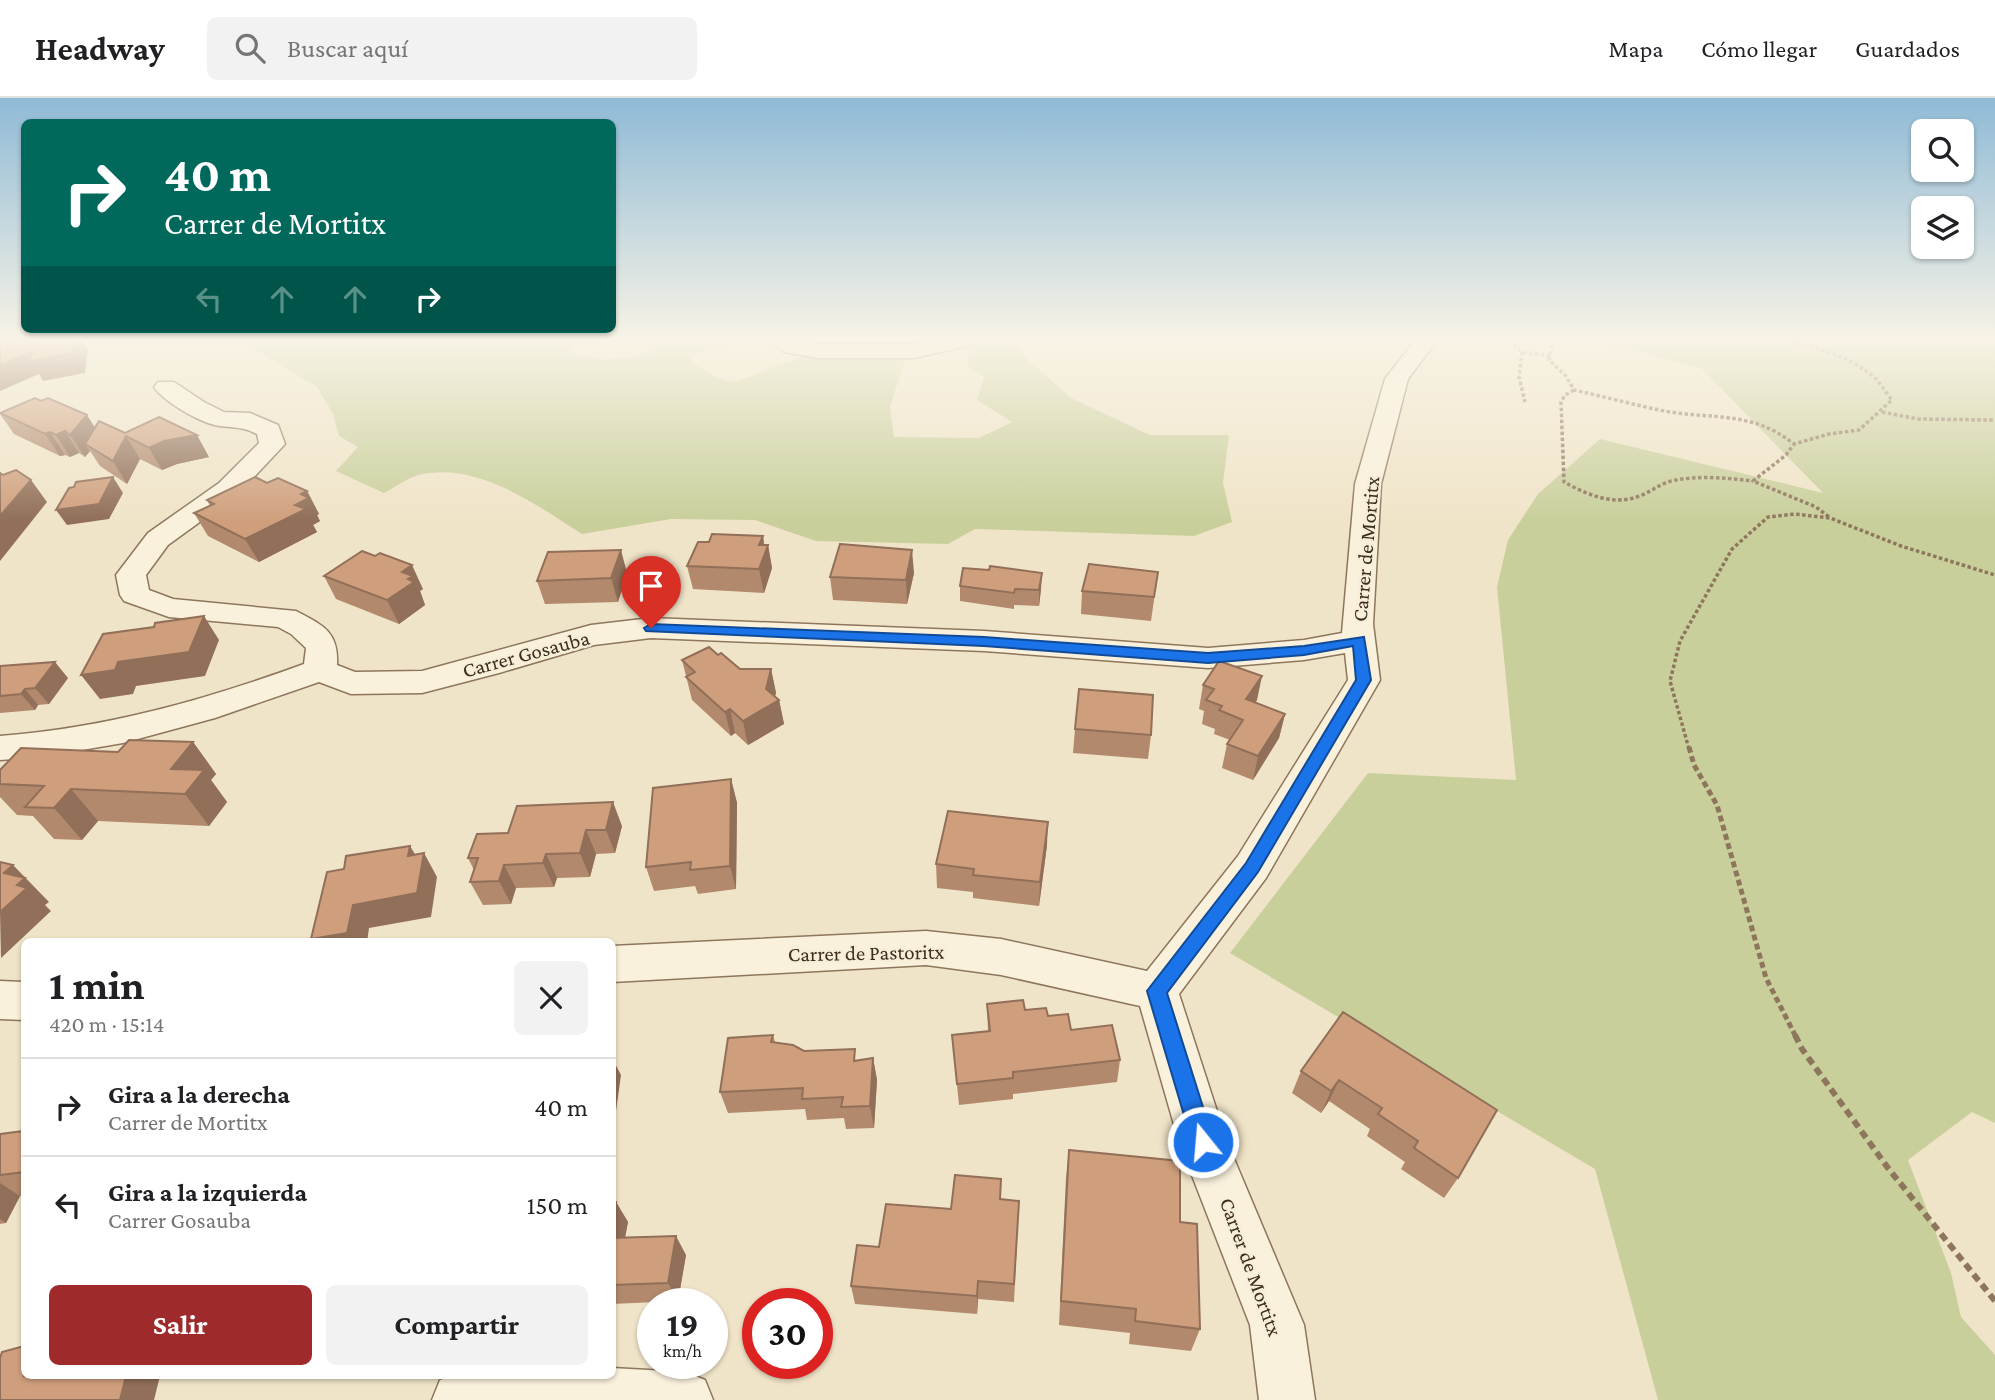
<!DOCTYPE html>
<html lang="es">
<meta charset="utf-8">
<style>
:root{--surface:#fff;--page:#f2f2f2;--text:#202124;--muted:#757577;--line:#e0e0e0;--accent:#9e2a2b}
body{margin:0;font-family:"Crimson Pro",serif;background:var(--page);color:var(--text);height:100vh;display:flex;flex-direction:column;font-size:26px;white-space:nowrap}
*{box-sizing:border-box;margin:0}
p{font-size:23px;color:var(--muted)}
.icon{flex:none;width:38px;height:38px;fill:none;stroke:currentColor;stroke-width:2;stroke-linecap:round;stroke-linejoin:round}
.map{position:relative;flex:1;overflow:hidden}
.side{position:absolute;left:21px;top:840px;width:595px;height:441px;display:flex;flex-direction:column;background:var(--surface);border-radius:10px;box-shadow:0 2px 5px #0004}
.side>*{flex:none}
.top-card{position:absolute;left:21px;top:21px;width:595px;height:214px;border-radius:10px;box-shadow:0 2px 5px #0004;background:#00695c;color:#fff;overflow:hidden}
.fabs{position:absolute;left:1911px;top:21px;display:grid;gap:14px}
.fabs a{display:grid;place-items:center;width:63px;height:63px;border-radius:10px;background:var(--surface);box-shadow:0 2px 5px #0004;font-size:35px}
.speed{position:absolute;left:637px;top:1190px;display:flex;gap:14px;font-size:35px;font-weight:700;text-align:center}
.speed>*{display:grid;place-content:center;width:91px;height:91px;border-radius:50%;background:var(--surface);box-shadow:0 2px 5px #0004;line-height:1}
.speed small{font-size:18px;font-weight:400}
.speed .limit{border:10px solid #d22;background:#fff;color:#111}
.pin{position:absolute;display:grid;place-items:center;width:60px;height:60px;color:#fff;margin:-72px -30px;border-radius:50% 50% 50% 0;rotate:-45deg;box-shadow:0 0 7px #0007}
.pin .icon{rotate:45deg}
.me{position:absolute;width:77px;margin:-38px;rotate:343deg;stroke-linejoin:round;filter:drop-shadow(0 0 5px #0008)}
.turn{display:flex;align-items:center;gap:24px;height:147px;padding:0 28px;font-size:32px}
.turn .icon{width:91px;height:91px;stroke-width:2.5}
.turn b{display:block;font-size:49px;line-height:60px}
.lanes{display:flex;align-items:center;height:66px;padding:0 28px;background:#0003;justify-content:center;gap:35px;direction:ltr}
.lanes .off{opacity:.35}
.round{display:grid;place-items:center;flex:none;width:74px;height:74px;border-radius:10px;background:var(--page)}
.overview{display:flex;align-items:center;justify-content:space-between;height:119px;padding:0 28px}
h1{font-size:42px;font-weight:700;line-height:52px}
.cta{display:flex;gap:14px;margin-top:auto;padding:14px 28px}
.cta a{flex:1;height:80px;border-radius:10px;background:var(--accent);color:#fff;font-size:28px;font-weight:700;line-height:80px;text-align:center}
.cta a+a{background:var(--page);color:var(--text)}
ul{padding:0;list-style:none}
li{display:flex;align-items:center;gap:21px;height:98px;padding:0 28px;border-top:2px solid var(--line)}
li div{flex:1}
li b{display:block;font-size:26px}
li em{font-style:normal}
header{display:flex;align-items:center;gap:42px;box-sizing:border-box;height:98px;padding:0 35px;background:var(--surface);border-bottom:2px solid var(--line)}
header strong{font-size:33px}
nav{display:flex;gap:38px;margin-inline-start:auto;font-size:24px}
.search{width:490px;height:63px;background:var(--page);display:flex;align-items:center;gap:18px;box-sizing:border-box;padding:0 24px;border-radius:10px;color:var(--muted);font-size:26px}
.map>svg:first-child{display:block}
</style>
<header>
<strong>Headway</strong>
<div class="search"><svg class="icon" aria-label="search" viewBox="0 0 24 24"><circle cx="10" cy="10" r="6"/><path d="M15 15l6 6"/></svg>Buscar aquí</div>
<nav><a>Mapa</a><a>Cómo llegar</a><a>Guardados</a></nav>
</header>
<div class="map">
<svg width="1995" height="1302" viewBox="0 0 1995 1302">
<rect width="100%" height="100%" fill="#f0e4c8"/>
<g fill="#c9cf9b">
<path d="M237,241H566L572,256L602,261L630,260L651,254L668,241H743L691,258L693,266L718,280L735,284L803,258L844,260L906,258L890,309L894,339L979,340L1012,324L977,302L984,279L968,268L969,248L995,241H1013L1028,262L1071,300L1150,337H1229L1223,385L1232,424L1194,438L975,431L948,446L816,443L755,422L671,421L582,436C535,406 477,363 418,377C407,380 394,390 384,395L336,373L358,349L339,338L333,316L317,289Z"/>
<path d="M1591,241H1995V1025L1972,1014L1908,1062L1951,1175L1961,1219L1995,1257V1302H1658L1595,1071L1230,855L1368,675L1516,682L1497,489L1508,442L1538,396L1600,341L1823,395L1702,271Z"/>
</g>
<g fill="none" stroke-linecap="round" stroke-linejoin="round">
<g stroke="#8d765c" stroke-width="3">
<g id="minor">
<path d="M771,241H795L818,246H914L939,241H979L976,246L914,260H818L784,254Z"/>
<path d="M1416,241H1438L1408,281L1381,386L1373,526L1380,582L1266,780L1179,896L1227,1044L1304,1227L1315,1302H1259L1250,1227L1179,1044L1140,908L1001,877L926,867L612,884V848L926,833L1001,841L1147,873L1238,758L1348,582L1345,555L1304,562L1208,570L984,553L651,540L594,547L499,575L422,595L351,596L319,584L215,620L123,645L41,659L0,662V638C106,630 205,602 304,566L306,550L291,536L278,529L169,519L124,503L120,497L116,477L148,435L219,385L259,345L257,336C244,329 235,330 220,328C202,326 164,304 154,289L158,284H174L204,304L224,314L250,315L278,327L285,346L237,397L168,447L146,477L149,492L173,501L296,513C323,527 339,534 337,567L355,574L422,573L591,527L651,520L984,533L1208,550L1304,542L1342,535L1355,386L1385,281Z"/>
<path d="M0,883L24,884V922L0,921Z"/>
<path d="M612,1270L685,1274L705,1282L713,1302H432L440,1282L452,1278H612Z"/>
</g>
</g>
<g stroke="#8d765c" stroke-width="3.5" stroke-dasharray="3.5 2.5" stroke-linecap="butt">
<path d="M1542,241L1552,246L1549,262L1566,278L1574,292C1606,299 1638,308 1670,314C1717,321 1754,314 1794,346L1786,357L1753,383L1816,409L1829,419"/>
<path d="M1781,241C1813,249 1850,257 1875,280C1881,286 1886,295 1892,302L1859,332L1829,336L1794,346"/>
<path d="M1509,243L1522,254L1550,258"/>
<path d="M1522,254L1519,279L1525,304"/>
<path d="M1574,292L1565,297L1561,304L1564,384C1588,397 1615,409 1642,397C1652,393 1660,386 1671,383C1698,377 1726,380 1753,383"/>
<path d="M1882,314L1918,321L1995,322"/>
<path d="M1689,651L1670,583L1680,543L1732,451L1768,419L1795,416L1830,420L1901,448L1995,477"/>
</g>
<path stroke="#8d765c" stroke-width="5" stroke-dasharray="6 3.5" stroke-linecap="butt" d="M1689,649L1694,667L1717,707L1766,880L1796,939"/>
<path stroke="#8d765c" stroke-width="6" stroke-dasharray="8 5" stroke-linecap="butt" d="M1795,937L1802,951L1888,1070L1995,1203"/>
<use href="#minor" fill="#faf1dc" fill-rule="evenodd"/>
</g>
<g fill="#b2896c">
<path d="M0,314L125,335L209,359L177,366L162,372L140,361L127,386L100,368L90,353L85,359L79,355L70,359L65,357L60,358L14,336L0,316Z"/>
<path d="M267,385L307,393L319,416L317,417L320,423L313,427L317,434L259,464L208,438L194,415L210,408L207,402Z"/>
<path d="M763,438L764,447H768L772,470L764,495L693,491L687,468L709,444Z"/>
<path d="M1158,474L1151,523L1081,516L1082,493Z"/>
<path d="M627,475L618,504L545,506L537,483Z"/>
<path d="M914,475L907,506L833,502L830,479Z"/>
<path d="M324,478L423,491L420,493L425,507L399,526L336,501Z"/>
<path d="M960,488L1041,491L1039,508L1014,507V511L960,503Z"/>
<path d="M718,557L740,571H771L776,595L775,598L779,602L784,626L748,647L735,635L731,638L692,602L682,562Z"/>
<path d="M0,568L68,580L49,606L38,607L35,612L0,615Z"/>
<path d="M1203,587L1257,602L1255,605L1285,616L1279,640L1253,682L1222,670L1227,646L1230,642L1214,636L1215,631L1202,626L1204,613L1199,611Z"/>
<path d="M1075,631L1151,637L1148,661L1073,655Z"/>
<path d="M193,644L216,676L211,682L227,704L209,728L98,723L82,742L54,741L33,718L17,717L0,699V686L118,654Z"/>
<path d="M731,681L737,705L736,791L698,796L695,788L654,793L646,769Z"/>
<path d="M622,728L615,755L596,756L590,779L557,780L554,789L516,790L511,806L483,807L470,784L474,772L468,760L477,736Z"/>
<path d="M1047,747L1039,808L973,800V794L937,790L936,766Z"/>
<path d="M987,906L1025,912L1048,918L1071,932L1120,962L1117,984L1013,996V1001L959,1007L952,937L988,933Z"/>
<path d="M1343,914L1458,1080L1444,1100L1401,1071L1405,1064L1367,1038L1370,1031L1329,1003L1321,1015L1292,995L1301,973Z"/>
<path d="M773,937L775,944L804,953L857,962L873,960L877,982L874,1030L846,1031L844,1020L807,1022L805,1011L728,1015L720,994Z"/>
<path d="M24,1033V1098H20L6,1125L0,1126V1036Z"/>
<path d="M1069,1052L1180,1124L1200,1231L1191,1253L1129,1246L1130,1235L1059,1227L1066,1079Z"/>
<path d="M1001,1102L1019,1103L1014,1204L978,1201L977,1216L855,1206L851,1188L879,1149L951,1111Z"/>
<path d="M612,1104H616L628,1124L625,1140L686,1157L678,1203L612,1206Z"/>
</g>
<g fill="#916f58">
<path d="M75,241H82L88,251L85,275L43,283L39,276L0,293V267L32,254Z"/>
<path d="M87,317L101,339L85,346L90,353L85,359L70,337Z"/>
<path d="M65,333L79,355L70,359L56,337Z"/>
<path d="M50,334L65,357L60,358L45,336Z"/>
<path d="M197,337L209,359L177,366L162,372L149,350L164,343Z"/>
<path d="M126,338L140,361L127,386L113,363Z"/>
<path d="M113,379L123,395L109,421L67,427L56,412Z"/>
<path d="M31,382L47,404L0,463V418Z"/>
<path d="M307,393L319,416L317,417L320,423L313,427L317,434L259,464L245,441L295,407L301,396Z"/>
<path d="M763,438L765,455L768,447L772,470L764,495L759,471V447Z"/>
<path d="M621,452L627,475L618,504L611,480Z"/>
<path d="M912,452L914,475L907,506L906,482Z"/>
<path d="M412,467L423,491L420,493L425,507L399,526L387,502L402,474Z"/>
<path d="M1042,475L1041,491L1039,508V492Z"/>
<path d="M204,518L219,542L205,578L136,588L133,596L100,601L81,577Z"/>
<path d="M55,564L68,580L49,606L35,590Z"/>
<path d="M771,571L776,595L773,605L779,602L784,626L748,647L743,623L766,591Z"/>
<path d="M1262,578L1257,602L1243,623L1246,601Z"/>
<path d="M25,591L38,607L35,612L21,596Z"/>
<path d="M730,611L735,635L731,638L725,614Z"/>
<path d="M1285,616L1279,640L1253,682L1258,658Z"/>
<path d="M193,644L216,676L211,682L227,704L209,728L185,696L171,671Z"/>
<path d="M731,681L737,705L736,791L730,768Z"/>
<path d="M71,691L98,723L82,742L54,710Z"/>
<path d="M613,704L622,728L615,755L606,732Z"/>
<path d="M1048,724L1047,747L1039,808L1040,784Z"/>
<path d="M586,732L596,756L590,779L580,755Z"/>
<path d="M410,748L422,768L424,755L437,779L431,819L369,830L367,844H313L311,841L353,807L408,758Z"/>
<path d="M546,756L557,780L554,789L543,765Z"/>
<path d="M13,767L49,804L45,807L51,813L1,860L0,814L4,775Z"/>
<path d="M504,767L516,790L511,806L499,783Z"/>
<path d="M612,960L621,977L615,1020L612,1015Z"/>
<path d="M873,960L877,982L874,1030L870,1008Z"/>
<path d="M1339,982L1329,1003L1321,1015L1331,993Z"/>
<path d="M0,1085L20,1098L6,1125L0,1121Z"/>
<path d="M616,1104L628,1124L621,1159L612,1146V1121Z"/>
<path d="M676,1138L686,1157L678,1203L668,1185Z"/>
<path d="M978,1183V1201L977,1216V1198Z"/>
<path d="M126,1278H160L154,1302H120Z"/>
</g>
<g fill="#cf9f7d" stroke="#916f58" stroke-width="2">
<path d="M0,241H75L73,255L30,263L32,254L0,267Z"/>
<path d="M35,300L41,303L48,300L87,317L70,337L65,333L56,337L50,334L45,336L0,315Z"/>
<path d="M159,319L197,337L164,343L149,350L126,338L113,363L85,346L99,323L125,335Z"/>
<path d="M16,372L31,382L0,418V375L3,377Z"/>
<path d="M113,379L99,406L56,412L69,390L74,389L76,384Z"/>
<path d="M255,379L267,385L278,380L307,393L301,396L309,400L295,407L306,411L245,441L194,415L214,406L207,402Z"/>
<path d="M712,436L763,438L759,447H768L759,471L687,468L698,444H709Z"/>
<path d="M840,446L912,452L906,482L830,479Z"/>
<path d="M621,452L611,480L537,483L548,454Z"/>
<path d="M362,453L375,458L380,455L412,467L402,474L413,478L408,481L414,484L387,502L324,478Z"/>
<path d="M1089,466L1158,474L1154,499L1082,493Z"/>
<path d="M990,468L1042,475L1039,492L1015,491L1014,495L960,488L963,470L989,472Z"/>
<path d="M204,518L189,554L118,564L115,572L81,577L103,536L154,529L155,525Z"/>
<path d="M709,549L718,557L721,555L740,571H771L766,591L779,602L743,623L730,611L725,614L686,579L695,574L682,562Z"/>
<path d="M1219,563L1262,578L1246,601L1285,616L1258,658L1227,646L1243,622L1219,612L1222,608L1206,602L1214,591L1203,587Z"/>
<path d="M55,564L35,590L25,591L21,596L0,598V568Z"/>
<path d="M1079,591L1153,597L1151,637L1075,631Z"/>
<path d="M129,642L193,644L171,671L204,672L185,696L71,691L54,710L25,709L44,688L0,686V672L21,650L118,654Z"/>
<path d="M731,681L730,768L690,772L691,764L646,769L653,690Z"/>
<path d="M613,704L606,732H586L580,755L546,756L543,765L504,767L499,783L470,784L478,760H468L477,736L508,735L517,708Z"/>
<path d="M948,713L1048,724L1040,784L973,777L974,771L936,766Z"/>
<path d="M410,748L408,758L424,755L417,795L353,807L347,835L311,841L327,774L344,771L346,758Z"/>
<path d="M0,764L13,767L4,775L25,780L17,787L27,790L0,814Z"/>
<path d="M1023,902L1025,912L1046,910L1048,918L1068,916L1071,932L1112,927L1120,962L1013,974V980L957,986L952,937L990,933L987,906Z"/>
<path d="M1343,914L1497,1012L1458,1080L1414,1050L1418,1043L1378,1016L1382,1010L1339,982L1331,993L1301,973Z"/>
<path d="M773,937L771,944L793,947L804,953L855,951L854,963L873,960L870,1008L841,1009L843,999L802,1001L803,990L720,994L728,940Z"/>
<path d="M24,1033V1074L0,1077V1036Z"/>
<path d="M1069,1052L1180,1063V1124L1197,1126L1200,1231L1135,1223L1136,1211L1061,1203Z"/>
<path d="M955,1077L1001,1081L1000,1101L1019,1103L1014,1186L978,1183L977,1198L851,1188L857,1147L879,1149L886,1106L951,1111Z"/>
<path d="M612,1104H616L612,1121Z"/>
<path d="M676,1138L668,1185L612,1187V1140Z"/>
<path d="M24,1248V1278H126L120,1302H0V1260L2,1254Z"/>
</g>
<linearGradient id="sky" x2="0" y2="1"><stop stop-color="#8fbad6"/><stop offset="0.57" stop-color="#f8f3e6"/><stop offset="1" stop-color="#f8f3e6" stop-opacity="0"/></linearGradient>
<rect width="1995" height="423" fill="url(#sky)"/>
<path fill="#1a73e8" stroke="#114b97" stroke-width="2" d="M651,526L984,539L1208,555L1304,548L1364,539L1371,582L1258,774L1167,895L1214,1044L1211,1052L1203,1055L1196,1052L1192,1044L1147,893L1246,765L1356,582L1353,548L1304,557L1208,565L984,548L646,533L644,530Z"/>
<g text-anchor="middle" dominant-baseline="central" stroke-width="5" stroke-linejoin="round" paint-order="stroke">
<g font-size="21" fill="#3d2e20" stroke="#f7eed8">
<text transform="translate(1366 451) rotate(-85)">Carrer de Mortitx</text>
<text transform="translate(526 556) rotate(-15)">Carrer Gosauba</text>
<text transform="translate(866 855) rotate(-1)">Carrer de Pastoritx</text>
<text transform="translate(1251 1169) rotate(70)">Carrer de Mortitx</text>
</g>
</g>
</svg>
<div class="fabs">
<a><svg class="icon" aria-label="search" viewBox="0 0 24 24"><circle cx="10" cy="10" r="6"/><path d="M15 15l6 6"/></svg></a>
<a><svg class="icon" aria-label="layers" viewBox="0 0 24 24"><path d="M12 4l9 5-9 5-9-5zM3 14l9 5 9-5"/></svg></a>
</div>
<div class="speed"><div>19<small>km/h</small></div><div class="limit">30</div></div>
<div class="pin" style="left:651px;top:530px;background:#d93025"><svg class="icon" aria-label="arrive" viewBox="0 0 24 24"><path d="M6 21V4h12l-3 4 3 4H6"/></svg></div>
<svg class="me" style="left:1203px;top:1044px" viewBox="-20 -20 40 40"><circle r="17" fill="#1a73e8" stroke="#fff" stroke-width="3"/><path d="M0-11L8 9 0 5-8 9z" fill="#fff"/></svg>
<div class="top-card">
<div class="turn"><svg class="icon" aria-label="right" viewBox="0 0 24 24"><path d="M7 20v-9h11M14 6l5 5-5 5"/></svg><div><b>40 m</b>Carrer de Mortitx</div></div>
<div class="lanes"><svg class="icon off" aria-label="left" viewBox="0 0 24 24"><path d="M17 20v-9H6M10 6l-5 5 5 5"/></svg><svg class="icon off" aria-label="ahead" viewBox="0 0 24 24"><path d="M12 20V5M6 11l6-6 6 6"/></svg><svg class="icon off" aria-label="ahead" viewBox="0 0 24 24"><path d="M12 20V5M6 11l6-6 6 6"/></svg><svg class="icon" aria-label="right" viewBox="0 0 24 24"><path d="M7 20v-9h11M14 6l5 5-5 5"/></svg></div>
</div>
<section class="side">
<div class="overview"><div><h1>1 min</h1><p>420 m · 15:14</p></div><a class="round"><svg class="icon" aria-label="close" viewBox="0 0 24 24"><path d="M6 6l12 12M18 6L6 18"/></svg></a></div>
<ul>
<li><svg class="icon" aria-label="right" viewBox="0 0 24 24"><path d="M7 20v-9h11M14 6l5 5-5 5"/></svg><div><b>Gira a la derecha</b><p>Carrer de Mortitx</p></div><em>40 m</em></li>
<li><svg class="icon" aria-label="left" viewBox="0 0 24 24"><path d="M17 20v-9H6M10 6l-5 5 5 5"/></svg><div><b>Gira a la izquierda</b><p>Carrer Gosauba</p></div><em>150 m</em></li>
</ul>
<div class="cta"><a>Salir</a><a>Compartir</a></div>
</section>
</div>
